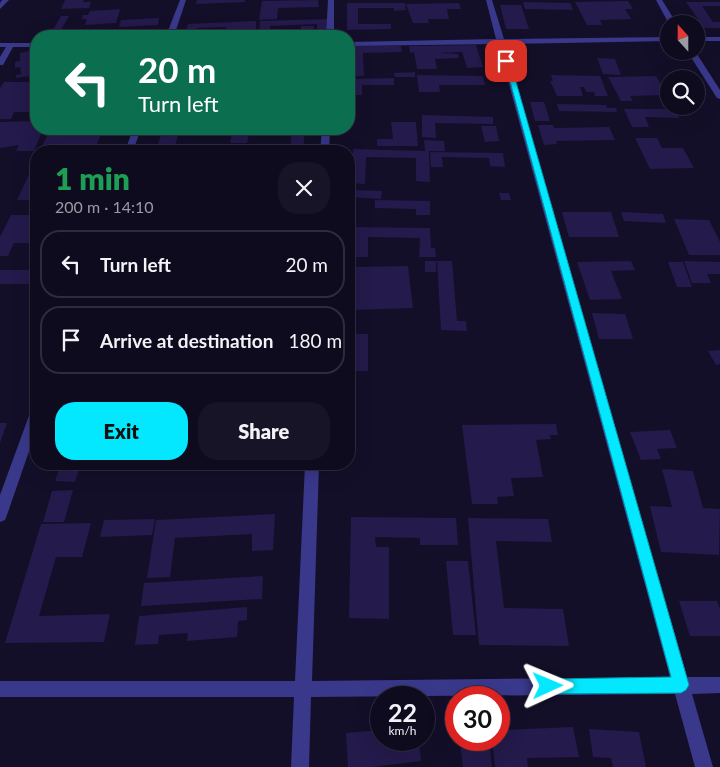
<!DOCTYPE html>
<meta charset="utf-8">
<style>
:root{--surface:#0e0b1f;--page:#171428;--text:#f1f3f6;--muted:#9b9ba4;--line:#2e2b3d;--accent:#03e8ff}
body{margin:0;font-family:Lato,sans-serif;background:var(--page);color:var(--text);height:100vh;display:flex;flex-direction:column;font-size:19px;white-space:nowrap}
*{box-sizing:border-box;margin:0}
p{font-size:16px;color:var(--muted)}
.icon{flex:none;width:28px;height:28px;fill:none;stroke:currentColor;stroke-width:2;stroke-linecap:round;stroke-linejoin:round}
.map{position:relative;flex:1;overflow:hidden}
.details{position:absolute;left:30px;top:145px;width:325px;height:325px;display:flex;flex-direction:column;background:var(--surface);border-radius:20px;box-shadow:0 5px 20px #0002,0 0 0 1px var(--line)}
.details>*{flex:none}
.banner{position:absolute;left:30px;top:30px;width:325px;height:105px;border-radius:20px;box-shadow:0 5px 20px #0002,0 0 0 1px var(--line);background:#0b6e4f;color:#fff;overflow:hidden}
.needle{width:32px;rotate:339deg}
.buttons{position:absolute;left:660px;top:15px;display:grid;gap:10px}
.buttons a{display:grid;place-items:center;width:45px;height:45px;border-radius:50%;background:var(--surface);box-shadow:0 5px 20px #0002,0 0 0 1px var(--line);font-size:25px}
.speed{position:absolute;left:370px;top:686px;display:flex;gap:10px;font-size:25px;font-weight:700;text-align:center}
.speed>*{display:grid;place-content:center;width:65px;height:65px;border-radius:50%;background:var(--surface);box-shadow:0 5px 20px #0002,0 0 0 1px var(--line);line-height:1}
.speed small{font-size:12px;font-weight:400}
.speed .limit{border:8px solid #d22;background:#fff;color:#111}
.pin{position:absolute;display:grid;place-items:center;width:42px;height:42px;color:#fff;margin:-21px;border-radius:10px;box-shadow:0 2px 8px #0006}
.me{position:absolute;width:55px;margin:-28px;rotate:89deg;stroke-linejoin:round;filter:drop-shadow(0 0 4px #0008)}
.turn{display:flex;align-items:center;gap:18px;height:105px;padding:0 25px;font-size:22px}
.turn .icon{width:65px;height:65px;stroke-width:2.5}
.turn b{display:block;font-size:35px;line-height:42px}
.round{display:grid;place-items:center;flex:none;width:52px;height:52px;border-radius:20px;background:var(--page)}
.headline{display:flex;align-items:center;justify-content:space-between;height:85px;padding:0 25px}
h1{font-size:30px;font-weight:800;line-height:38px;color:#1e9e55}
.button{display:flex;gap:10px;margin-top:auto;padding:10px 25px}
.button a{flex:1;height:58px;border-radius:20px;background:var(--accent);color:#111;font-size:20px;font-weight:800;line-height:58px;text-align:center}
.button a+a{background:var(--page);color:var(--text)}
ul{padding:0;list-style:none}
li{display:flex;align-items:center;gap:15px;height:68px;margin:0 10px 8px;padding:0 15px;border:2px solid var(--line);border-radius:20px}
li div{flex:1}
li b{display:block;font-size:19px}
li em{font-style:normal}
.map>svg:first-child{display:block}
</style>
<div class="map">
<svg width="720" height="767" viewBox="0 0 720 767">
<rect width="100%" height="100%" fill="#130f29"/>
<g fill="#241a4b">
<path d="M65,0H84L83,2H91L89,8L61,9Z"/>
<path d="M197,0H245V2L196,4Z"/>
<path d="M318,0L319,7L278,8L277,19L259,20L262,1Z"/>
<path d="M628,1L633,9H625L631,19L600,20L602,25H587L575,2Z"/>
<path d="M523,2L570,3L573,10L525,9Z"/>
<path d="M686,2H720V6H702L713,22H720V28H704Z"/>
<path d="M347,3H405L406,10L394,11V8H358V24H391V29L347,30Z"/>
<path d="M459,3L461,9H447L449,19H428L429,23H413L406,4Z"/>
<path d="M500,5H521L529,29H506Z"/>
<path d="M120,9L116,23L85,25L87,19H82L83,15H88L90,11Z"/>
<path d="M61,16H69L61,30H53Z"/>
<path d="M159,18L158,25L119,27L121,20Z"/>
<path d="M327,19L328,29H317V24L270,26V32L287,31V35L259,36L260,21Z"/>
<path d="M256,21V35H248V29L226,30V27L197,28L195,36H184L188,24Z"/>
<path d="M301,26H314L313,31H327V36H312V32H301Z"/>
<path d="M476,45L483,67L467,68L462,52L439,53L458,54L459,58L435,59L437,69H417L414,52L410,53L409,46Z"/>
<path d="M349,46H401L402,52L363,53L364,76H351Z"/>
<path d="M36,50V75L16,78V75L21,74L20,67L15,68V62L20,61V53Z"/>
<path d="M597,58L615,59L621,75L603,74Z"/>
<path d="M415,72V77H395L394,73Z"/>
<path d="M671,73H684L688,79H675Z"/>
<path d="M417,75L483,76L485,85H439L440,92H419Z"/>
<path d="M551,75L600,76L608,96H595L594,92H586L584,87H580L583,96H557L550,81H553Z"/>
<path d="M656,76L667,95L630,96L633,101H621L608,77Z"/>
<path d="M394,78V85H362V95H349V79Z"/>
<path d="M4,82H36V112H14L11,119H0V88Z"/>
<path d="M530,102H544L550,121H535Z"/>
<path d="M557,104L606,105L607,108H616L617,112L559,111Z"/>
<path d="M624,109H675L679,118L645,117L649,127H632Z"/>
<path d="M422,115L493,117V124L435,123L436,138L422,137Z"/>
<path d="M36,121V129H43L34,151H16L19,145L0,148V122Z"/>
<path d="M391,122H416L418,146H377V139H393Z"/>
<path d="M538,125H553L554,128L609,127L615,140L556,141L557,144L544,145Z"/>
<path d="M481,126H496L499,141L485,142Z"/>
<path d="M50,129H103L97,144H58L57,148L41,149Z"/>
<path d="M163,129H180L174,150H156Z"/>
<path d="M233,129H250L247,143H230Z"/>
<path d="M292,129H305L303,151H290Z"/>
<path d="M635,138H657L662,148H683L694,168L650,169Z"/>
<path d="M424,140L444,141L445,151H429L430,182L416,181V158L366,157L365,184L350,183L353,149L425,151Z"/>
<path d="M430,152L503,153L505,167L490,166L489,158L442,157L443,167H431Z"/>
<path d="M33,166H36L35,200H17Z"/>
<path d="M353,190L382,191L381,199L352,197Z"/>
<path d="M499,193H509L511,200H501Z"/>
<path d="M375,200L430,201V215H416V209L375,208Z"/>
<path d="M562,212H611L619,237H569Z"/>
<path d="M621,212L663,214L666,223L624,221Z"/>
<path d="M11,215H36V243H14L8,256H0V237Z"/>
<path d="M674,219L709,220L720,242V255H689Z"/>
<path d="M353,227L430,228L431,248H435L436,257H419L420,238L368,237V257H351Z"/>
<rect x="425" y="261" width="11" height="11"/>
<path d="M437,261H452L457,321H466L467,331L441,330Z"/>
<path d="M631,261L635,270L611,271L622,299L590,300L577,262Z"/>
<path d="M684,261L720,262V274H707L711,283H692Z"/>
<path d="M668,262H683L692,287H677Z"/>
<path d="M408,266L413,308L352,310L351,267Z"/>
<rect x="0" y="270" width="36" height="14"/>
<path d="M592,313L625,314L633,339H599Z"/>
<rect x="353" y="334" width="15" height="37"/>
<path d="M720,350V364L716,365L708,351Z"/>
<path d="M0,423H7L0,443Z"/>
<path d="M556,424L558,435H550L551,439L536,440L543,477L511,478L514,496L497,497L498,504H472L462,425Z"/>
<path d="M670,430L677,448L657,449L661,459L641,460L630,432Z"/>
<path d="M61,464H81L75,482L55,481Z"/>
<path d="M662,469L693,471L703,508L720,509L719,555L661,552L650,506L672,507Z"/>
<path d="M73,490L64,522H43L52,491Z"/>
<path d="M275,514L273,550L252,551V534L175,538L170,577L147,578L156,520Z"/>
<path d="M351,517L456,518L458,545H420V538L375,537L376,547H389V619L349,618Z"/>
<path d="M468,518L548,519L552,542L496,541L504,608L563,609L569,646L479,645Z"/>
<path d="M155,519L152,535L100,537L104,520Z"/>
<path d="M91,523L82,557H56L39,616L110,614L104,642L5,643L41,524Z"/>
<path d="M446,561H468L476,635H453Z"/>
<path d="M263,576L262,599L141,606L144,583Z"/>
<path d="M679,601H717L720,609V636H690Z"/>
<path d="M247,607V620L238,621L237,637L187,641L188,633L159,635L158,644L135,645L139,616Z"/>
<path d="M573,727L579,757L527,758L528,767H495L492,740H499V730Z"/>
<path d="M589,729L639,732L646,767H613L611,758L593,757Z"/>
<path d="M381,730V740H419L421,761L372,767H348L346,733Z"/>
<path d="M460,740H489L492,767H463Z"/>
</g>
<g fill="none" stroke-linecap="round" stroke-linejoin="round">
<g fill="#3a388b" fill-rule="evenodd">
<path d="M2,0H9L0,9V3Z"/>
<path d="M180,0H186L174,36H166Z"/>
<path d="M328,0H334V36H326Z"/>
<path d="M486,0H492L504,39L669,37V41L505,44L687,677H720V693L692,694L713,767H695L675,694L311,697L309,767H291L294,697H0V681H295L305,464H319L312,681L670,677L498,44L349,46V42L496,39Z"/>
<path d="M656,0H662L677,24H669Z"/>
<rect x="696" y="37" width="24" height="4"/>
<path d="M0,43H36V47H13L3,65H0V57L6,47H0Z"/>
<path d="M687,51H695L720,90V99L717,98Z"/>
<path d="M133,129H141L133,151H125Z"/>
<path d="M322,129H330L329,151H320Z"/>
<path d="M36,408V431L7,515L5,520L0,522V495L30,413L31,409Z"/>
</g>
</g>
<path fill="#03e8ff" stroke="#0297a6" d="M504,59L510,61L689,685L686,690L681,693L548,694L542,692L540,686L542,681L548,679L671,677Z"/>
</svg>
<div class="buttons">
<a><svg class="needle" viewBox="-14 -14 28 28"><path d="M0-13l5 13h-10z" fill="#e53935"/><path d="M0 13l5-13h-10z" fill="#9b9ba4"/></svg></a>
<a><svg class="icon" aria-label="search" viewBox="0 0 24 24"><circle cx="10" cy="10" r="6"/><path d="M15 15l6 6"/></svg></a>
</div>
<div class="speed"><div>22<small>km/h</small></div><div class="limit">30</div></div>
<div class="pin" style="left:506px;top:61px;background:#d93025"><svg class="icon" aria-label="arrive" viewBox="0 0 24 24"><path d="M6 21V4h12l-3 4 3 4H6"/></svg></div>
<svg class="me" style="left:548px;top:686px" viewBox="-20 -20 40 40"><path d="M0-17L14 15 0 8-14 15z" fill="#03e8ff" stroke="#fff" stroke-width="4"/></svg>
<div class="banner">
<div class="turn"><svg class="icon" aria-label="left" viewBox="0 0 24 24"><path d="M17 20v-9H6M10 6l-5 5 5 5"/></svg><div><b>20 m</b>Turn left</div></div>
</div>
<section class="details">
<div class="headline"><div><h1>1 min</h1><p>200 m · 14:10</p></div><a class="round"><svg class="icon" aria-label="close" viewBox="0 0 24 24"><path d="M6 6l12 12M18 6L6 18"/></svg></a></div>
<ul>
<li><svg class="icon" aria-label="left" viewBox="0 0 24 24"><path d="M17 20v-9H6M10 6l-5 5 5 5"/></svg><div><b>Turn left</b></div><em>20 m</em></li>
<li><svg class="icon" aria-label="arrive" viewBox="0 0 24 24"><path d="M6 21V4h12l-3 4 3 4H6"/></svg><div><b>Arrive at destination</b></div><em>180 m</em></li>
</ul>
<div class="button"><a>Exit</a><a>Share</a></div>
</section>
</div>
